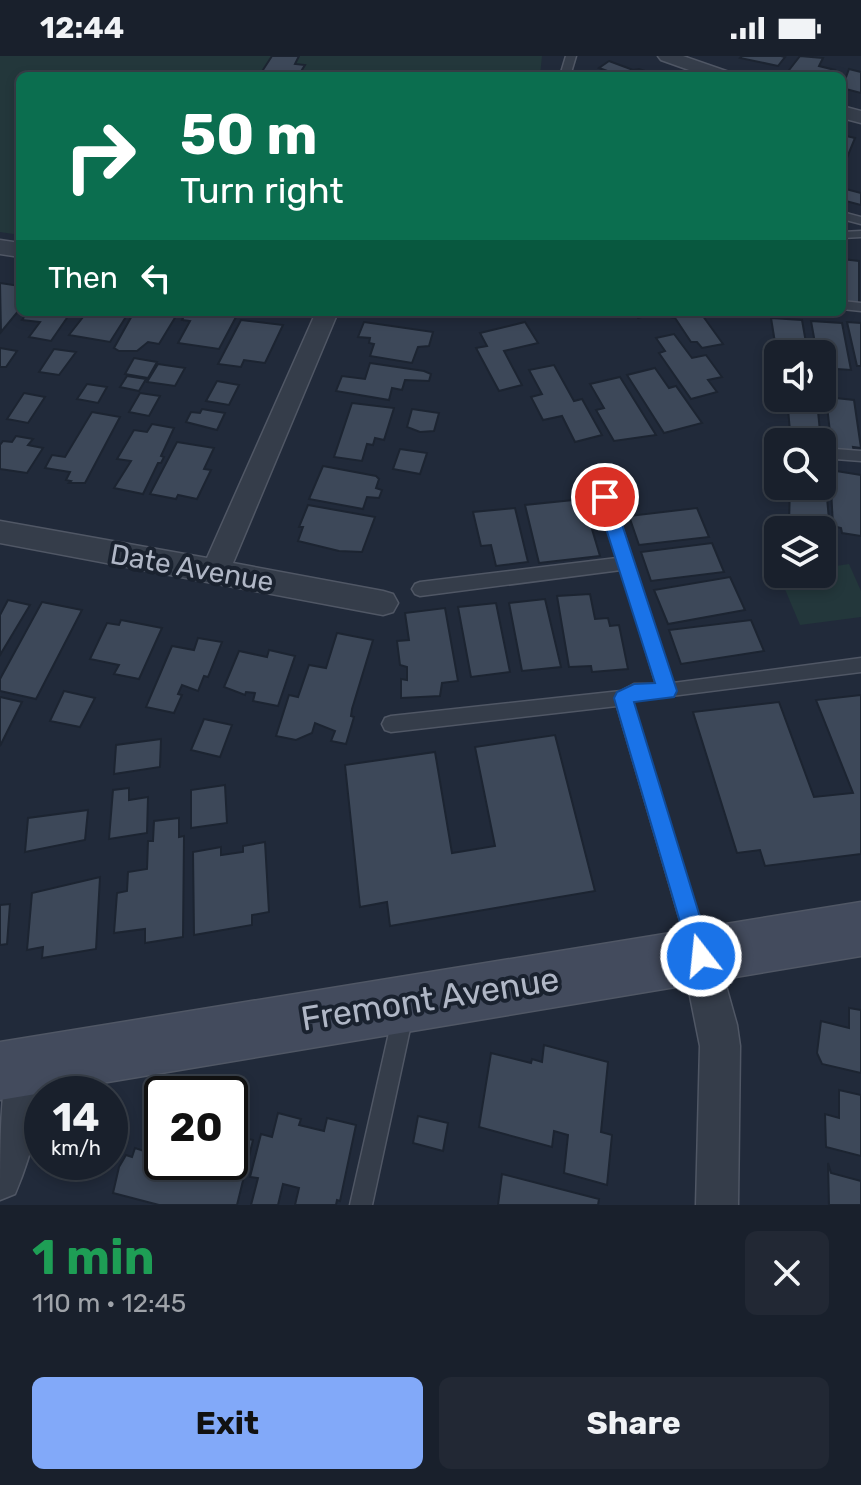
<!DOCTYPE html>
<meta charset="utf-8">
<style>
:root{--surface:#19202c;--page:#222834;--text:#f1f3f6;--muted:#9fa3a9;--line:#373e48;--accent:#82a9f9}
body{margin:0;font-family:Rubik,sans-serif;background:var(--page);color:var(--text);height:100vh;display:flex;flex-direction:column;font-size:30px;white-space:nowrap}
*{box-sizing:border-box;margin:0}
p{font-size:26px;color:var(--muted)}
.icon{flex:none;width:44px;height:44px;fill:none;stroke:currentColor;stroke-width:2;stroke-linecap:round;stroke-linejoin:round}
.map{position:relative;height:1149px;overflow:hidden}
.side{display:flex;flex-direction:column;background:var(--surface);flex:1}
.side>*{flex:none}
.banner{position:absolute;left:16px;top:16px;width:830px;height:244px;border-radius:12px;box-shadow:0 4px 12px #0003,0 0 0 2px var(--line);background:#0b6e4f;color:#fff;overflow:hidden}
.tools{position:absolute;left:764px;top:284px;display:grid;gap:16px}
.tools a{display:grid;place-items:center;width:72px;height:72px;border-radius:12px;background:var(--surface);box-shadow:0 4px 12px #0003,0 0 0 2px var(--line);font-size:40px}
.speed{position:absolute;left:24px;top:1020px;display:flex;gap:16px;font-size:40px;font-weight:700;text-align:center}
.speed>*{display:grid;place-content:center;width:104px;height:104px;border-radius:50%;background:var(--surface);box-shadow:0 4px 12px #0003,0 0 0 2px var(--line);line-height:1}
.speed small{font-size:20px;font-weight:400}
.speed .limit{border:4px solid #111;border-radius:12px;background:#fff;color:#111}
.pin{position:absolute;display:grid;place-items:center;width:68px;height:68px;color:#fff;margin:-34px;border:4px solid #fff;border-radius:50%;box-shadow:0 2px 8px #0007}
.me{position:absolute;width:88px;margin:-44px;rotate:344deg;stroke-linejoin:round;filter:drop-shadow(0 0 6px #0008)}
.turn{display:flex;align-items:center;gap:28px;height:168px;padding:0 32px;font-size:36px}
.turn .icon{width:104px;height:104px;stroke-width:2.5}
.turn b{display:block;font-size:56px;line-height:68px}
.then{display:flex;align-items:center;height:76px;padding:0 32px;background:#0003;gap:16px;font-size:30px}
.round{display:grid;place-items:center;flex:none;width:84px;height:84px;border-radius:12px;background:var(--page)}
.summary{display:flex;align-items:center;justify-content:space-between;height:136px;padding:0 32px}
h1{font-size:48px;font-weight:700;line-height:60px;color:#1e9e55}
.cta{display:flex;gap:16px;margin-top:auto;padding:16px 32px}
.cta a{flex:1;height:92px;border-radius:12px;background:var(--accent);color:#111;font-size:32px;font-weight:700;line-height:92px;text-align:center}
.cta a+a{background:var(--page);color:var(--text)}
.status{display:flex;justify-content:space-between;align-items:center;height:56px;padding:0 40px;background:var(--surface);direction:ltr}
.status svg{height:22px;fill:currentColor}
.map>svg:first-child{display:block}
</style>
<div class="status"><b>12:44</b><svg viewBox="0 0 49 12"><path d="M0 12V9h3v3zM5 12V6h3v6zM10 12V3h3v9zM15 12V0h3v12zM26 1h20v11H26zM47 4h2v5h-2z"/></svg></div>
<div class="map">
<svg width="861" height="1149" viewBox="0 0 861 1149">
<rect width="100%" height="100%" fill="#212a3a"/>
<g fill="#23373b">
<path d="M0,0H542L540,20H20V179L0,176Z"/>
<path d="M849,508L861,535V561L800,569L779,519L822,518V512Z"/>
</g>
<g fill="#3d4859" stroke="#1c2431" stroke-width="2">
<path d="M272,0H299L295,8L305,9L300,17L259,20Z"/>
<path d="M742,0H781L785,1L778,10L740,2Z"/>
<path d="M800,0L823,2L819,10L835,14L831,20L786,18Z"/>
<path d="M609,5L633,14L639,13L657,19L611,20L606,18L610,16L599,12Z"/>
<path d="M849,13L861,16V37L842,32Z"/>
<path d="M842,79L855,82L842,114Z"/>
<path d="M842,132L861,137V149L842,144Z"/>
<path d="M842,203L859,205V248L842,246Z"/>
<path d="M0,227L20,230V253L1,276Z"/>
<path d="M28,256H71L51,285L29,281L40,266L22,264Z"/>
<path d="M87,256H129L110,286L69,279Z"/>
<path d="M134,256H161L176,260L159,288L148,286L137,295H119L114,292Z"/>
<path d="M186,256L215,258L236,261L219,293L178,287L190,265L182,264Z"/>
<path d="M633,256H700L723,288L702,292L697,286H691L675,262L654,258L638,262Z"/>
<path d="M771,262L802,264L808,298H778V305Z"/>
<path d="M241,264L283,269L265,307L244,304L241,311L218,308Z"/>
<path d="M811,265L842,267L851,314L822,312V298H817Z"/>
<path d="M364,266L433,276L429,290L418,291L412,307L370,300L374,288L369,287L370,282L358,281Z"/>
<path d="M525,266L538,287L504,295L522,329L499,335L476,292L487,290L480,277Z"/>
<path d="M847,266L861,267V310H857Z"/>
<path d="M674,278L692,302L706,299L722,321L708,324L717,336L691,343L659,297L665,295L656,282Z"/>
<path d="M0,292L17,295L6,311H0Z"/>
<path d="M54,293L76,296L59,319L39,316Z"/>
<path d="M134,302L157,306L148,322L125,318Z"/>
<path d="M370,307L424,315L431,318L429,325L405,324L402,334L392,332L389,344L336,335L342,320L365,323Z"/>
<path d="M158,308L185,312L175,330L147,326Z"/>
<path d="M554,309L574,345L582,343L602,379L575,386L562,360L543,364L531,341L542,338L529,314Z"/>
<path d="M655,312L669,332L676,330L702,367L664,377L627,319Z"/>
<path d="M127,320L146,323L139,335L120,331Z"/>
<path d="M620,321L656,379L614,385L596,354L604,352L590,328Z"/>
<path d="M217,325L239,329L229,349L206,345Z"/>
<path d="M87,328L107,331L98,347L77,343Z"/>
<path d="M24,337L45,341L28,367L7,363Z"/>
<path d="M140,337L160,340L149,360L129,356Z"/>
<path d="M826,341L854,344L861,392L853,391L854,396L832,394Z"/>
<path d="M787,342L817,345L821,386H791Z"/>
<path d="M352,347L394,352L384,384L375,382L373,389L367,388L362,405L334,401Z"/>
<path d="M202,353L225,357L217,374L186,366L191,356L200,357Z"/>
<path d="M412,353L439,357L434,375L420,376L407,371Z"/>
<path d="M92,356L120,361L85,427H69L71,425L66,424L70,416L45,412L52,399L65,401Z"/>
<path d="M152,368L174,372L161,400L164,401L161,407H158L143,438L114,432L131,405L117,403L134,374L147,376Z"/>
<path d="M16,380L33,383L28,389L43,392L27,417L0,413V389L3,385L12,386Z"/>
<path d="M177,386L214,392L204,413L211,414L197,443L178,439L176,443L150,438Z"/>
<path d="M400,393L427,397L420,418L393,413Z"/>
<path d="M323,410L376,420L379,423L376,432L382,434L379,442L367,441L363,453L309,443Z"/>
<path d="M830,414L861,419V480L842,477L841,472L833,470Z"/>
<path d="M822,419H825L830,475L789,468L790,430H822Z"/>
<path d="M583,443L600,500L539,507L525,449Z"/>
<path d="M308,449L375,461L362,496L339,495L298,485L303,471H299Z"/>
<path d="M515,452L528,506L496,510L491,489L481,490L473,456Z"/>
<path d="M697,452L709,481L639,489L629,460Z"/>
<path d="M712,487L724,516L651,525L641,496Z"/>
<path d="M730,521L745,554L668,568L654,534Z"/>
<path d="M590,538L595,563L608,562L610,570L619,569L628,613L592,616L591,610L569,611L557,540Z"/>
<path d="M545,543L561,611L522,615L509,547Z"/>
<path d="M8,544L30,549L0,599V559Z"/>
<path d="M42,546L82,554L36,643L0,635V623Z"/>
<path d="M496,547L510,616L471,621L458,551Z"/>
<path d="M445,552L458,625L442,627L440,640L401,642V623L407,624V611L400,609L397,585L409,584L405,557Z"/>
<path d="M121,564L162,572L139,623L114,618L119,609L90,603L107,567L119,569Z"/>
<path d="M751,564L764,595L681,608L669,574Z"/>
<path d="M337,577L373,584L352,653L351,660L354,661L346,688L331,685L335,675L315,667L312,677L296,684L276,680L289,639L298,641L309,609L326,612Z"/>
<path d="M198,582L222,586L208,621L204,620L198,635L182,629L178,638L182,639L174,657L146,651L172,590L194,594Z"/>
<path d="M269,594L295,600L278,650L253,645L255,637L246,636L245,639L224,631L239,595L267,601Z"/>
<path d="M64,635L95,642L80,671L50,665Z"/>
<path d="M861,639V798L765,810L760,794L737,797L693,656L779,646L814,741L853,737L816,644Z"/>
<path d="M0,641L22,646L0,690Z"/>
<path d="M204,663L232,669L220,701L191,694Z"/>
<path d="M555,679L595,835L390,870L387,846L360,851L345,709L435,696L452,797L495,790L475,691Z"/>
<path d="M161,683L160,711L114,718L116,689Z"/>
<path d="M225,729L227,767L191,772V734Z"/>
<path d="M129,732V744L148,741L147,777L109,783L113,734Z"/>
<path d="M88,754L85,784L25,796L28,762Z"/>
<path d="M179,762V781L184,780L183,881L145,887V873L114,877L117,837L127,835L128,816L147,813L148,785H153L154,765Z"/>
<path d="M265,786L269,856L252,859V869L194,879L193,796L221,791V799L243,796V790Z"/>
<path d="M100,821L96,893L42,902L43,891L27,894L32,837Z"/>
<path d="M10,848L7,888L0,889V849Z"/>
<path d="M849,952L861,954V1017L822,1008L817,997L821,965L849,972Z"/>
<path d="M544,989L608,1006L601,1076L612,1079L607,1129L564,1117L568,1079L554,1075L552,1091L479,1071L491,997L531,1007L532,1003L542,1006Z"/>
<path d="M839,1034L861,1039V1100L826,1091L825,1058L839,1062Z"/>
<path d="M278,1057L301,1063L299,1069L324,1075L327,1062L356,1069L340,1145L337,1144L336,1149H295L299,1132L283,1128L278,1149H251L258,1122L250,1121L261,1078L272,1081Z"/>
<path d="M418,1060L448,1067L443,1095L413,1087Z"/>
<path d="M230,1079L253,1084L237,1149H159L113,1137L119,1111L126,1099L132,1101L135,1092L147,1096L150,1087L162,1090V1106H230Z"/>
<path d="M828,1107L831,1117L861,1125V1149H829Z"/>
<path d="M502,1118L599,1143L598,1149H498Z"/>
</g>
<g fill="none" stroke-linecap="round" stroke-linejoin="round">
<g stroke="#505765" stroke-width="3">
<g id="lane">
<path d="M566,0H576L570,20H560Z"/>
<path d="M842,156L861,161V168L842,163Z"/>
<path d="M861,175V181L842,182V176Z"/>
<path d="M842,245L861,247V255L842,253Z"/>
<path d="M822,392L861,395V405L822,402Z"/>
<path d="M605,435L612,441L673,627L861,602V616L632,645L709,895L706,902L699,905L692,902L689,895L617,650L391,676L385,674L382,668L385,662L391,660L621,635L634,628H656L621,514L420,540L415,538L412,533L415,528L420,526L617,502L598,441Z"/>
<path d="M403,949L410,952L413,959L372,1149H350L393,959L396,952Z"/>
</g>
</g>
<g stroke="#505765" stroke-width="3">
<g id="street">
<path d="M658,0H683L729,16L732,20H706L661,4Z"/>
<path d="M842,50L861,55V67L842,62Z"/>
<path d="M0,184L20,187V201L0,198Z"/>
<path d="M316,256H338L233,507L383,535L393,538L398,547L393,556L383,559L0,487V465L207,502Z"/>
<path d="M701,881L714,887L737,969L740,990L738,1149H696L700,990L682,900L688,887Z"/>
<path d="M23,990L37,996C52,1032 30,1103 15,1138L0,1144C0,1097 0,1040 9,996Z"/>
</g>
</g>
<g stroke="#505765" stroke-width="3">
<path id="secondary" d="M861,846V900L0,1044V986Z"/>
</g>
<use href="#lane" fill="#353d4a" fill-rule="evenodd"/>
<use href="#street" fill="#353d4a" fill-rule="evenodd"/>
<use href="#secondary" fill="#434b5d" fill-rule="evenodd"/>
</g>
<path fill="#1a73e8" stroke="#114b97" stroke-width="2" d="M605,435L613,441L677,635L674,641L634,646L712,900L709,908L701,911L693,908L690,900L614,642L617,636L634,628L655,627L596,441Z"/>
<g text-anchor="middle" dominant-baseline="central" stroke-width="8" stroke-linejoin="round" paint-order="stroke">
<g font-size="28" fill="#b0b7c6" stroke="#1a222f">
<text transform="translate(192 512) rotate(10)">Date Avenue</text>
</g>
<g font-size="34" fill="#b0b7c6" stroke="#1a222f">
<text transform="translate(430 943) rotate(-9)">Fremont Avenue</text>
</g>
</g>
</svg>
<div class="tools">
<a><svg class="icon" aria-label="sound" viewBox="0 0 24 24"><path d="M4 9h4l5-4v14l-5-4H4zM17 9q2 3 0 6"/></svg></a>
<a><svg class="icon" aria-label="search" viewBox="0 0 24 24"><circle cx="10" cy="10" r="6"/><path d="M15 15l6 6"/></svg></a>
<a><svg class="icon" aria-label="layers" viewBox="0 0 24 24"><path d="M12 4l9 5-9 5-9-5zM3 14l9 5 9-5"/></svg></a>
</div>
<div class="speed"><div>14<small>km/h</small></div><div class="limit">20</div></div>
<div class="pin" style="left:605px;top:441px;background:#d93025"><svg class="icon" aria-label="arrive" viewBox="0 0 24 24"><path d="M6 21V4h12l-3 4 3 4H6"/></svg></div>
<svg class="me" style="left:701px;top:900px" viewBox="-20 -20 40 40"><circle r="17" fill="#1a73e8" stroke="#fff" stroke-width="3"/><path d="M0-11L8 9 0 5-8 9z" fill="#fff"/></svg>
<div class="banner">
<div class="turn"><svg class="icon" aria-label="right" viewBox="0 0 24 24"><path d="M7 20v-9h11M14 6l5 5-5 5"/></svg><div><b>50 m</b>Turn right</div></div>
<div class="then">Then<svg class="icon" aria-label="left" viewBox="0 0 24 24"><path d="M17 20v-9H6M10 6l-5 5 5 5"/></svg></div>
</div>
</div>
<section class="side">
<div class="summary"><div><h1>1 min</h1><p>110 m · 12:45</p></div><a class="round"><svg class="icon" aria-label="close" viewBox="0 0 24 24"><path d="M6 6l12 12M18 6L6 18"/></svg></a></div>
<div class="cta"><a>Exit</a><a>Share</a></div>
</section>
